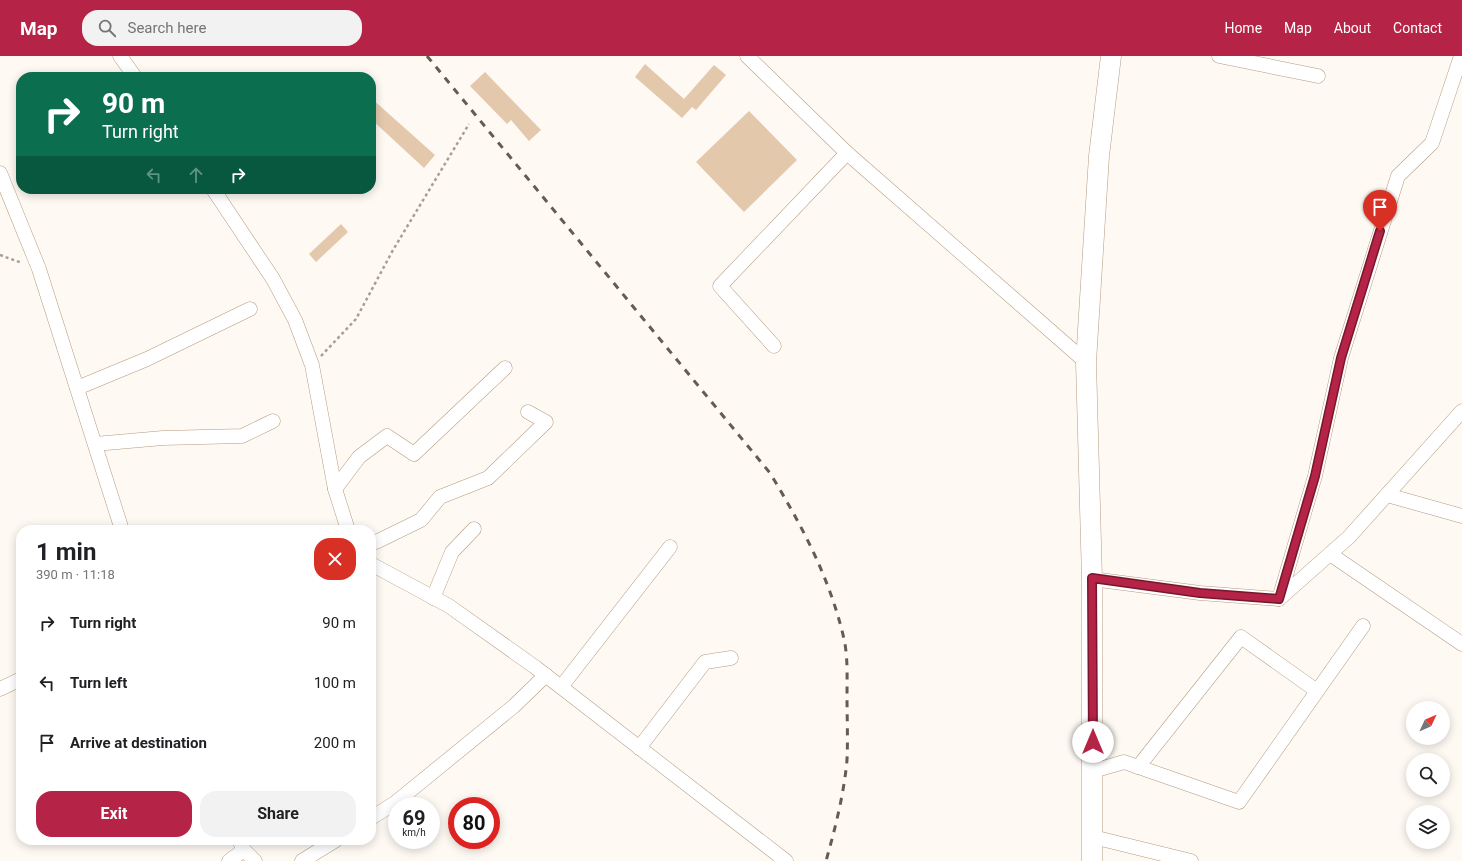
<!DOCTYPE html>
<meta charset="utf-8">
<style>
:root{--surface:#fff;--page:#f2f2f2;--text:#202124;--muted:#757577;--accent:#b52346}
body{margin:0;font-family:Roboto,sans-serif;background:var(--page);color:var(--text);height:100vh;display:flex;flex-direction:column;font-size:15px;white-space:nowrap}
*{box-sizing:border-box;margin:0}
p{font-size:13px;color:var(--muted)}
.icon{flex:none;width:22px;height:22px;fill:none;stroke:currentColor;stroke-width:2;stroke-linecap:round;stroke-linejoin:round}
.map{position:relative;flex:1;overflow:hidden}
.side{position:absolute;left:16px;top:469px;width:360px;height:320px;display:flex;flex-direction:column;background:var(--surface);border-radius:16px;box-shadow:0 2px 10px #0003}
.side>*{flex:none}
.top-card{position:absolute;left:16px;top:16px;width:360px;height:122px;border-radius:16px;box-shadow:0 2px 10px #0003;background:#0b6e4f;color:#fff;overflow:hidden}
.needle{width:26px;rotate:46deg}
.tools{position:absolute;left:1406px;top:645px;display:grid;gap:8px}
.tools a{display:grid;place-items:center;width:44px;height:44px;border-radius:50%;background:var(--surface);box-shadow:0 2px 10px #0003;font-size:20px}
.speed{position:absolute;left:388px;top:741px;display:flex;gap:8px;font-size:20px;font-weight:700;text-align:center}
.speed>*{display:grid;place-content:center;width:52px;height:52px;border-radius:50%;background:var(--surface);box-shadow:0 2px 10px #0003;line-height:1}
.speed small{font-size:10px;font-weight:400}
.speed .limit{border:6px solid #d22;background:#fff;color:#111}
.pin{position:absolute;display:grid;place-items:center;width:34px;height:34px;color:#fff;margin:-41px -17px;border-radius:50% 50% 50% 0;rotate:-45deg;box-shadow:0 0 4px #0007}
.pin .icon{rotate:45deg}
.me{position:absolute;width:44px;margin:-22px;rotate:0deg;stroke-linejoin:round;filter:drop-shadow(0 0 3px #0008)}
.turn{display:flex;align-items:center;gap:14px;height:84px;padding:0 20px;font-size:18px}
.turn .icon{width:52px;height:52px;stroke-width:2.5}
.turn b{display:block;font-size:28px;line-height:34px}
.lanes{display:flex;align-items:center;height:38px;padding:0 20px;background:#0003;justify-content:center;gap:20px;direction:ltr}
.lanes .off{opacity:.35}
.round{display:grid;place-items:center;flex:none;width:42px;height:42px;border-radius:16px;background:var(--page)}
.summary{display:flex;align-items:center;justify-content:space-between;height:68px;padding:0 20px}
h1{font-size:24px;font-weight:700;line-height:30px}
.action{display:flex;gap:8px;margin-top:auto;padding:8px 20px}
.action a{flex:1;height:46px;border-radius:16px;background:var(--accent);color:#fff;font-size:16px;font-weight:700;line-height:46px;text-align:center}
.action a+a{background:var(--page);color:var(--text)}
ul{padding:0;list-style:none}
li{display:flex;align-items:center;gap:12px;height:60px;padding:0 20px}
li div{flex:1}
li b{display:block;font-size:15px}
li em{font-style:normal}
header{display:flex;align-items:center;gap:24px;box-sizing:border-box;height:56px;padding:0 20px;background:var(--accent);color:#fff}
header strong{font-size:19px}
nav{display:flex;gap:22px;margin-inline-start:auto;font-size:14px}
.search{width:280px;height:36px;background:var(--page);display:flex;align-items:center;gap:10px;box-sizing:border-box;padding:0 14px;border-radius:16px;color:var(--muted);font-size:15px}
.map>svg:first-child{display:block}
</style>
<header>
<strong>Map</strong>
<div class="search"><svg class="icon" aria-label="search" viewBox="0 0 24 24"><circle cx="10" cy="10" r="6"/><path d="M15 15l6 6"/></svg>Search here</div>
<nav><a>Home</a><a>Map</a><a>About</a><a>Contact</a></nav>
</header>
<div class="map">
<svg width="1462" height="805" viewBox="0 0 1462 805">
<rect width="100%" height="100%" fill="#fef9f3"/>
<g fill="#e4c8ac">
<path d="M645,8L684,43L714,9L726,19L696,54L692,51L682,62L635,21Z"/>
<path d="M485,16L541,74L529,85L511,64L507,68L470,30Z"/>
<path d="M371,42L435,99L424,112L371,63Z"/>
<path d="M749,55L797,104L744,156L696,106Z"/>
<path d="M341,168L348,176L316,206L309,198Z"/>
</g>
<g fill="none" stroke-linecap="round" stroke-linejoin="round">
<g stroke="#b59b80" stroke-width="15">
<g id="minor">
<path d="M120,0L135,21"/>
<path d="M747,0L847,97L1086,306"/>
<path d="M1219,0L1318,20"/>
<path d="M0,117L39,213L122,474"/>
<path d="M213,133L273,223L295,264L312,309L335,433L348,474"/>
<path d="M774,290L720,230L847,97"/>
<path d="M77,332L147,303L250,253"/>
<path d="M95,388L163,382L242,380L273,365"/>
<path d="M335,433L359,401L387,380L414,398L505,312"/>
<path d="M1387,439L1462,460"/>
<path d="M371,485L376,486L421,464L440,441L488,422L546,366L528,356"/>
<path d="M1330,498L1462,588"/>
<path d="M371,508L449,550L535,611L786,805"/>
<path d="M1092,523L1200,537L1279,543L1349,481L1462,355"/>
<path d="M433,542L452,496L474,473"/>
<path d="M1279,543L1315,420L1341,302L1398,120L1432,87L1461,0"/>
<path d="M561,631L670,491"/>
<path d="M0,633L21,623"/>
<path d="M639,692L705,606L731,602"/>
<path d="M1138,711L1241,581L1317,635"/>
<path d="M1093,715L1124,706L1239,746L1363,570"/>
<path d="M371,762L395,747L514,650L546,619"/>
<path d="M1093,781L1191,805"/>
<path d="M239,784L244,794L255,805"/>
<path d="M229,805L244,794"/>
<path d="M302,805L336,784"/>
</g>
</g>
<g stroke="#b59b80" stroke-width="21">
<path id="highway" d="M1092,805V523L1086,306L1099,100L1111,0"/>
</g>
<g stroke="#a69f96" stroke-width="2.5" stroke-dasharray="3 3" stroke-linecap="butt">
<path d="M0,199L22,207"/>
<path d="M321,300L356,263L393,194L469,68"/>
</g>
<use href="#minor" stroke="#fff" stroke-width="14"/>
<use href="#highway" stroke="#fff" stroke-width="20"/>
<path stroke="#655b52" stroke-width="3" stroke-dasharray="7 7" stroke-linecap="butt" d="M427,0L770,417C802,470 830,522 844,583C848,601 847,622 847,640C847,661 848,683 847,704C844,738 835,773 826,805"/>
</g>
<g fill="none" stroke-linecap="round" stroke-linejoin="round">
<g stroke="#76172e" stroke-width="10">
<path id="route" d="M1093,686L1092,522L1200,537L1279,543L1315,420L1341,302L1380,175"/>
</g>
<use href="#route" stroke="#b52346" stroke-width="7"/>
</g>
</svg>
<div class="tools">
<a><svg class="needle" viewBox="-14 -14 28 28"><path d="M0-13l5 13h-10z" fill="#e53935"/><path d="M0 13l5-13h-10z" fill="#757577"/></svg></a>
<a><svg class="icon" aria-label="search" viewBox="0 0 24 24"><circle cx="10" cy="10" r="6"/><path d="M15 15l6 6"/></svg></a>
<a><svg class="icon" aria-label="layers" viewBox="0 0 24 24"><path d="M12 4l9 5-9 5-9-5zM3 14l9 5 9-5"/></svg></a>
</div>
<div class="speed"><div>69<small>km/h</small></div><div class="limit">80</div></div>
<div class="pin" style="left:1380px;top:175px;background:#d93025"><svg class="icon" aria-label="arrive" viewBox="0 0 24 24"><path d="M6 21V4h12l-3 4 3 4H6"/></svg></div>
<svg class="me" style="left:1093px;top:686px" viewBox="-20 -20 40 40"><circle r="19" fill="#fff"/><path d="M0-13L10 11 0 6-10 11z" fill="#b52346"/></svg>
<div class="top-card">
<div class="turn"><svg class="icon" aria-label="right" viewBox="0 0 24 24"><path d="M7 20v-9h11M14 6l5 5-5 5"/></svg><div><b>90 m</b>Turn right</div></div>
<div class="lanes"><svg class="icon off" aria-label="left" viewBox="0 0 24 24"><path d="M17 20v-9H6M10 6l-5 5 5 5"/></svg><svg class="icon off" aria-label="ahead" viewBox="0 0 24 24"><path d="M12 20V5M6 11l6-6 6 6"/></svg><svg class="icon" aria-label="right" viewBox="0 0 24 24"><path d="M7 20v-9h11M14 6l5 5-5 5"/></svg></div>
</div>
<section class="side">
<div class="summary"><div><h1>1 min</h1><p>390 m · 11:18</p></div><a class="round" style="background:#d93025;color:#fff"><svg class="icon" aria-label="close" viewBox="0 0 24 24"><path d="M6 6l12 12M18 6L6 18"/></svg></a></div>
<ul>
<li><svg class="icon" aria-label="right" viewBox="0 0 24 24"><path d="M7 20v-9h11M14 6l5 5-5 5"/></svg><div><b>Turn right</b></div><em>90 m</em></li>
<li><svg class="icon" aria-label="left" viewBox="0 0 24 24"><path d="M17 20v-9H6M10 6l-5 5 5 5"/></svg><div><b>Turn left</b></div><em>100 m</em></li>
<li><svg class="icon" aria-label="arrive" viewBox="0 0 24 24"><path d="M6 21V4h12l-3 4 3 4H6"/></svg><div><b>Arrive at destination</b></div><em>200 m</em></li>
</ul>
<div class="action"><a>Exit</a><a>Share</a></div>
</section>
</div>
